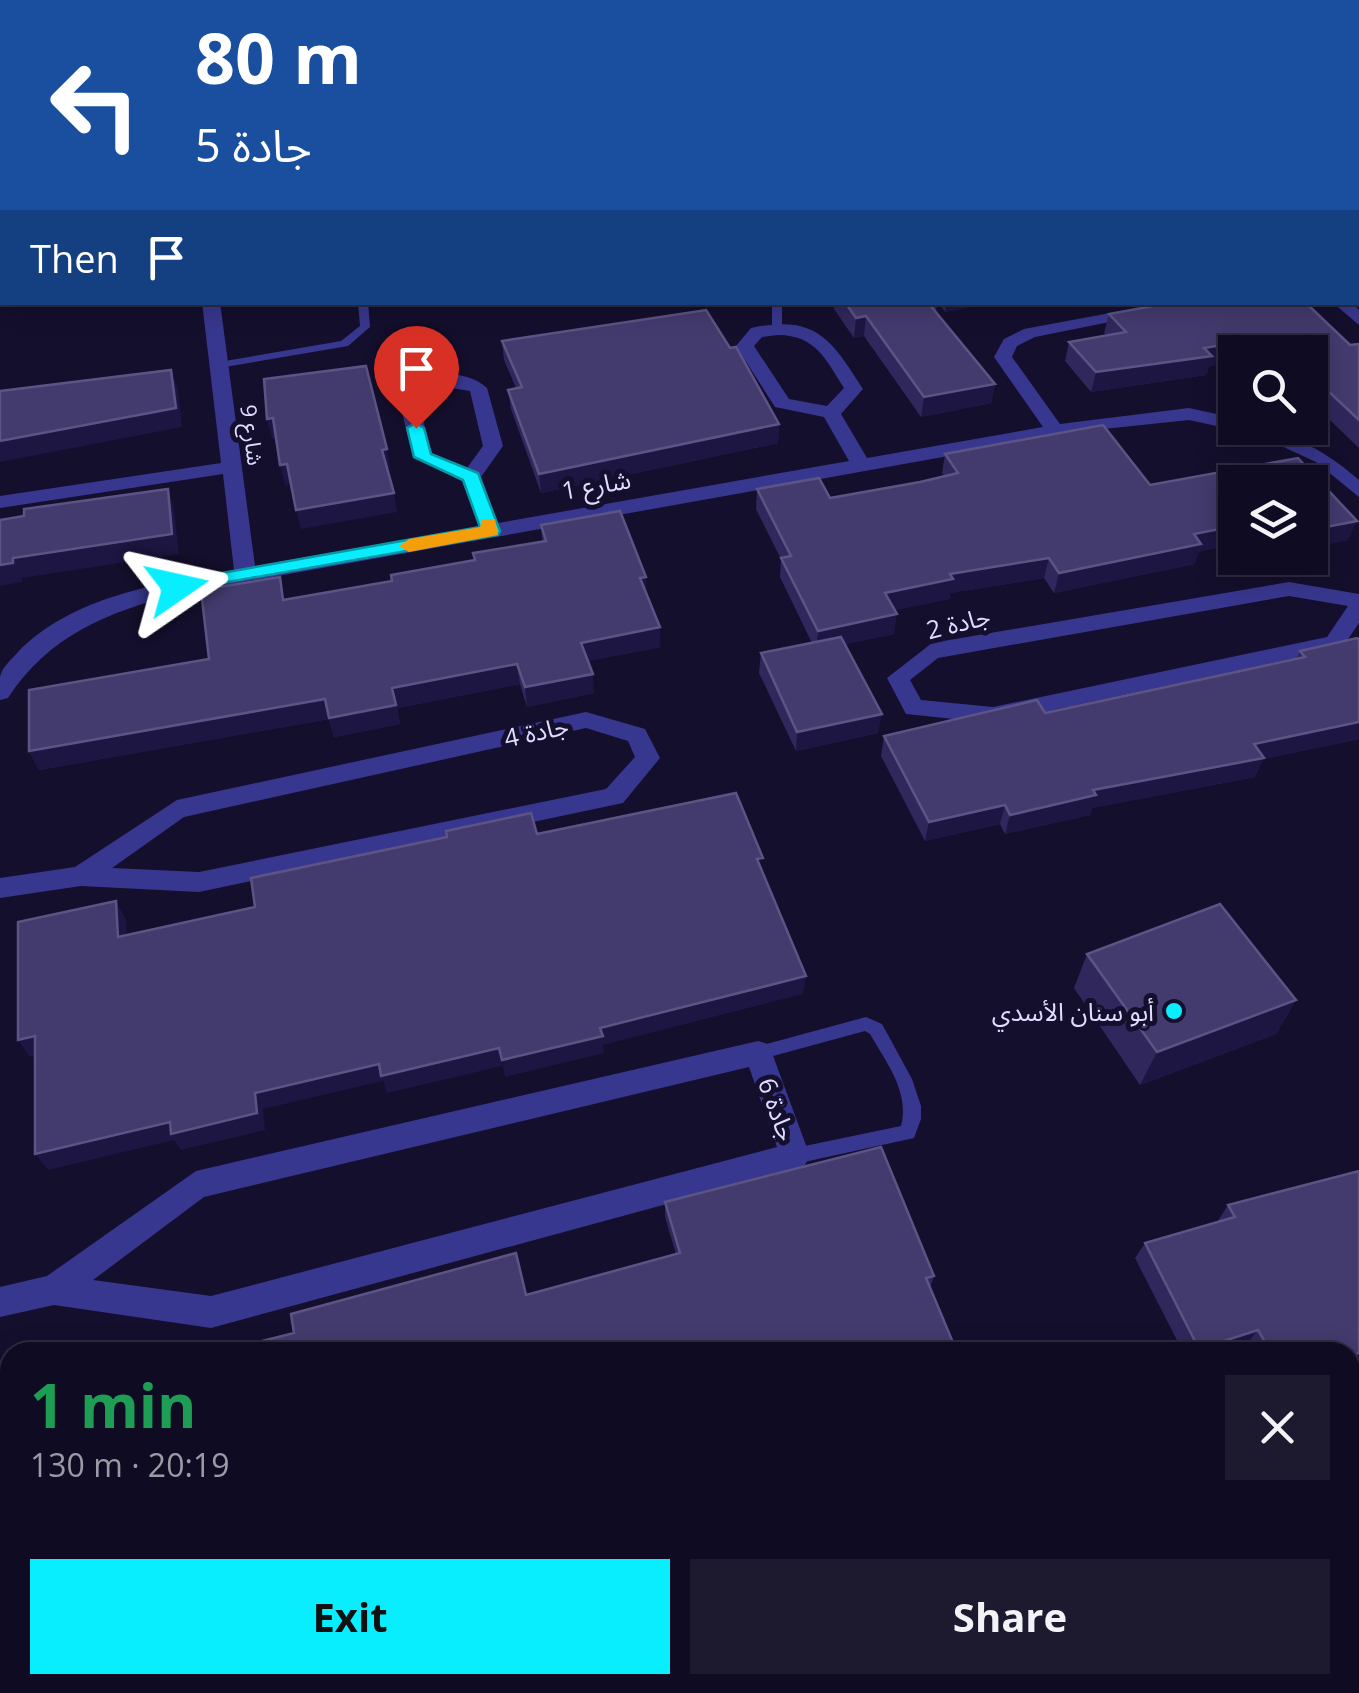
<!DOCTYPE html>
<meta charset="utf-8">
<style>
:root{--surface:#0f0b22;--page:#1d192f;--text:#f1f3f6;--muted:#9b9ba5;--line:#2f2b40;--accent:#08eeff}
body{margin:0;font-family:"Open Sans","Noto Sans Arabic",sans-serif;background:var(--page);color:var(--text);height:100vh;display:flex;flex-direction:column;font-size:38px;white-space:nowrap}
*{box-sizing:border-box;margin:0}
p{font-size:32px;color:var(--muted)}
.icon{flex:none;width:55px;height:55px;fill:none;stroke:currentColor;stroke-width:2;stroke-linecap:round;stroke-linejoin:round}
.map{position:relative;flex:1;overflow:hidden}
.drawer{position:absolute;left:0px;top:1342px;width:1360px;height:352px;display:flex;flex-direction:column;background:var(--surface);border-radius:30px 30px 0 0;box-shadow:0 5px 25px #0003,0 0 0 2px var(--line)}
.drawer>*{flex:none}
.top-card{position:absolute;left:0px;top:0px;width:1360px;height:305px;box-shadow:0 5px 25px #0003,0 0 0 2px var(--line);background:#1a4fa0;color:#fff;overflow:hidden}
.tools{position:absolute;left:1218px;top:335px;display:grid;gap:20px}
.tools a{display:grid;place-items:center;width:110px;height:110px;border-radius:0px;background:var(--surface);box-shadow:0 5px 25px #0003,0 0 0 2px var(--line);font-size:50px}
.pin{position:absolute;display:grid;place-items:center;width:85px;height:85px;color:#fff;margin:-102px -42px;border-radius:50% 50% 50% 0;rotate:-45deg;box-shadow:0 0 10px #0007}
.pin .icon{rotate:45deg}
.me{position:absolute;width:110px;margin:-55px;rotate:79deg;stroke-linejoin:round;filter:drop-shadow(0 0 8px #0008)}
.turn{display:flex;align-items:center;gap:35px;height:210px;padding:0 30px;font-size:45px}
.turn .icon{width:130px;height:130px;stroke-width:2.5}
.turn b{display:block;font-size:70px;line-height:85px}
.then{display:flex;align-items:center;height:95px;padding:0 30px;background:#0003;gap:20px;font-size:38px}
.round{display:grid;place-items:center;flex:none;width:105px;height:105px;border-radius:0px;background:var(--page)}
.summary{display:flex;align-items:center;justify-content:space-between;height:170px;padding:0 30px}
h1{font-size:60px;font-weight:700;line-height:75px;color:#1e9e55}
.button{display:flex;gap:20px;margin-top:auto;padding:20px 30px}
.button a{flex:1;height:115px;border-radius:0px;background:var(--accent);color:#111;font-size:40px;font-weight:700;line-height:115px;text-align:center}
.button a+a{background:var(--page);color:var(--text)}
.map>svg:first-child{display:block}
</style>
<div class="map">
<svg width="1359" height="1693" viewBox="0 0 1359 1693">
<rect width="100%" height="100%" fill="#140f2d"/>
<g fill="none" stroke-linecap="round" stroke-linejoin="round">
<g fill="#38378f" fill-rule="evenodd">
<path d="M1359,106V112H1358V107Z"/>
<path d="M1359,186V193H1358V187Z"/>
<path d="M358,302H368L370,327L348,346L219,368L214,365L219,362L341,341L360,326Z"/>
<path d="M772,302H782V329L777,332L772,329Z"/>
<path d="M866,1017L882,1024L912,1079L921,1106V1119L914,1138L795,1164L789,1162L786,1156L789,1150L795,1148L901,1126C910,1092 886,1062 870,1034L865,1031L758,1060L752,1058L750,1053L752,1048Z"/>
</g>
<g fill="#38378f" fill-rule="evenodd">
<path d="M3,0H51L2,3Z"/>
<rect x="0" y="22" width="2" height="28"/>
<path d="M202,302H220L255,566L479,527L462,481L413,457L399,400C419,374 461,365 487,388L503,446L481,477L498,523L849,461L824,417L775,407L736,346L751,328C816,314 831,339 863,389L841,414L867,458L1043,427L994,357L1004,339L1024,329L1169,302H1209L1035,337L1017,346L1012,357L1060,424L1189,408L1235,418V428C1284,428 1323,448 1359,480V497L1316,462L1242,428L1235,430L1189,420L1094,430L177,594C108,612 48,636 8,698L0,700C0,693 0,684 0,677C2,667 12,659 18,652C72,596 161,583 234,570L223,474L0,508V496L221,463ZM778,335C816,335 826,360 844,388L827,406L789,399L754,346L762,337ZM440,386L470,391L483,446L467,468L432,454L418,401Z"/>
<path d="M1332,302H1351L1359,310V325Z"/>
<path d="M1289,582L1359,594V623L1342,648L993,723L906,714L887,678L932,643ZM1289,596L1348,606L1327,637L993,707L921,700L910,680L938,658Z"/>
<path d="M586,712L645,729L660,758L623,803L199,892L81,886L0,898V878L75,867L177,800ZM586,728L628,741L635,757L606,789L199,872L112,868L184,817Z"/>
<path d="M758,1041L768,1044L772,1053L810,1156L805,1165L795,1169L211,1328L54,1305L0,1317V1287L47,1276L196,1171ZM749,1067L777,1147L211,1296L93,1280L204,1197Z"/>
<path d="M1359,1422V1464L1350,1468V1426Z"/>
<path d="M1350,1484L1359,1488V1535L1350,1532Z"/>
<path d="M521,1685H579L576,1693H518Z"/>
<path d="M957,1685H993L995,1693H959Z"/>
</g>
<g fill="#38378f" fill-rule="evenodd">
<path d="M1149,0H1164L1166,2H1151Z"/>
<path d="M1188,0H1203L1205,2H1190Z"/>
<rect x="1358" y="126" width="1" height="9"/>
<path d="M1358,158L1359,159V169L1358,168Z"/>
</g>
</g>
<g fill="#30285c">
<path d="M764,0H1128V2H766Z"/>
<path d="M834,302H937L936,313L995,384L991,403L921,417L864,336L854,338L834,309Z"/>
<path d="M938,302H995L945,312Z"/>
<path d="M1246,306L1350,345L1359,344V448L1310,401V352H1235V361L1209,366L1206,375L1091,392L1065,361L1069,342L1107,335L1104,333L1109,314Z"/>
<path d="M502,341L779,424L778,443L541,493L511,409L508,390L516,388L504,360Z"/>
<path d="M945,454L1150,485L1298,458L1348,540L1310,548V482L1199,552L1194,564L1054,593L1044,578L950,593L949,599L895,610L894,634L845,644L878,733L796,751L759,673L761,653L812,643L780,577L781,559L756,509L757,489L830,498L920,482L944,476L942,473Z"/>
<path d="M541,525L647,595L660,627V647L588,661L594,693L527,707L520,684L397,708L400,724L334,737L329,719L39,770L29,751L209,659L286,600L392,581L474,560L473,553L542,541Z"/>
<path d="M1359,640V739L1263,759L1255,777L1092,808L1090,815L1005,834L1000,824L925,841L881,756L884,736L1045,713L1296,659L1300,651Z"/>
<path d="M1087,954L1296,1000L1276,1034L1140,1085L1074,988Z"/>
<path d="M1359,1171V1363L1350,1365V1352H1251L1247,1344L1219,1352H1183L1135,1258L1145,1243L1218,1222V1221L1228,1205Z"/>
<path d="M665,1202L934,1276L930,1288L526,1295L676,1254L665,1217Z"/>
<path d="M1044,1685H1166L1142,1693H1048Z"/>
</g>
<g fill="#1d1642">
<path d="M539,0H630L631,2H530V1Z"/>
<path d="M1112,0H1128V2H1092Z"/>
<path d="M2,175V195H0V176Z"/>
<path d="M947,302H995L945,312Z"/>
<path d="M866,316L864,336L854,338L856,318Z"/>
<path d="M1270,337L1264,352H1235V361L1209,366L1206,375L1091,392L1096,372L1204,348Z"/>
<path d="M171,370L178,389L182,427L0,462V441Z"/>
<path d="M995,384L991,403L921,417L924,397Z"/>
<path d="M273,418L278,438L272,439L267,419Z"/>
<path d="M779,424L778,443L541,493L539,474Z"/>
<path d="M387,449L390,468L386,469L382,450Z"/>
<path d="M287,464L292,484L285,485L280,465Z"/>
<path d="M168,489L174,509L179,554L22,578V582L0,586V565Z"/>
<path d="M394,493L397,512L301,529L296,510Z"/>
<path d="M1357,521L1348,540L1310,548V530Z"/>
<path d="M1235,526V544L1199,552L1194,564L1054,593L1059,573L1194,534Z"/>
<path d="M1049,558L1044,578L950,593L949,599L882,613L885,593L950,574Z"/>
<path d="M646,577L647,596L640,578Z"/>
<path d="M897,614L894,634L816,650L818,631Z"/>
<path d="M660,627V647L583,662L581,643Z"/>
<path d="M517,664L520,684L397,708L400,724L334,737L329,719L39,770L29,751L392,688Z"/>
<path d="M593,674L594,693L527,707L525,687Z"/>
<path d="M882,714L878,733L796,751L797,732Z"/>
<path d="M1359,722V739L1263,759L1255,777L1092,808L1090,815L1005,834L1010,815L1254,744Z"/>
<path d="M1005,805L1000,824L925,841L929,822Z"/>
<path d="M116,901L126,920L128,955L118,937Z"/>
<path d="M806,976L803,994L603,1045L604,1053L505,1077L502,1060L600,1028Z"/>
<path d="M1296,1000L1276,1034L1140,1085L1157,1052Z"/>
<path d="M35,1036L46,1054L30,1057L18,1040Z"/>
<path d="M499,1048L502,1066L387,1093L383,1081L263,1109L265,1130L181,1150L174,1140L48,1170L35,1154L255,1093L379,1064Z"/>
<path d="M1258,1330L1247,1344L1219,1352H1196L1199,1349Z"/>
<path d="M1359,1353V1363L1350,1365V1356Z"/>
<path d="M134,1685H153L154,1690L145,1693H108Z"/>
<path d="M1154,1685H1166L1142,1693H1130Z"/>
</g>
<g fill="#433b6e" stroke="#5b5484" stroke-width="2.5">
<path d="M27,0H413L414,2H27Z"/>
<path d="M495,0H539L530,1L531,2H496Z"/>
<path d="M637,0H711L712,2H639Z"/>
<path d="M778,0H1112L1092,2H780Z"/>
<path d="M0,86H2V175L0,176Z"/>
<path d="M845,302H937L938,304L930,305L995,384L924,397L866,316L856,318Z"/>
<path d="M1175,302H1242L1246,306L1268,302H1305L1350,345L1359,344V420L1310,374V352H1287L1270,337L1204,348L1212,356L1096,372L1069,342L1126,332L1109,314Z"/>
<path d="M706,310L730,348L736,347L779,424L539,474L508,390L522,387L502,341Z"/>
<path d="M366,366L387,449L382,450L394,493L296,510L287,464L280,465L273,418L267,419L264,379Z"/>
<path d="M171,370L176,408L0,441V391Z"/>
<path d="M1103,425L1150,485L1298,458L1357,521L1310,530V482H1235V526L1194,534L1201,544L1059,573L1049,558L950,574L953,579L885,593L897,614L818,631L781,558L791,556L757,489L819,478L830,498L920,482L958,473L945,454Z"/>
<path d="M168,489L172,534L13,558V563L0,565V520L24,516V509Z"/>
<path d="M620,511L646,577L640,578L660,627L581,643L593,674L525,687L517,664L392,688L396,705L329,718L325,699L29,751V690L209,659L201,590L280,577L283,600L392,581L391,575L475,560L473,553L546,541L541,525Z"/>
<path d="M841,637L882,714L797,732L761,653Z"/>
<path d="M1357,638L1359,640V722L1254,744L1264,758L1093,790L1096,795L1010,815L1005,805L929,822L884,736L1037,700L1045,713L1305,657L1300,651Z"/>
<path d="M736,793L763,858L757,859L806,976L600,1028L603,1036L502,1060L499,1048L381,1076L379,1064L255,1093L257,1113L171,1134L170,1122L35,1154V1036L18,1040V922L116,901L118,937L255,907L251,878L447,837L446,831L531,813L537,834Z"/>
<path d="M1220,904L1296,1000L1157,1052L1087,954Z"/>
<path d="M881,1147L934,1276L926,1278L957,1352H219L294,1333L291,1314L516,1253L526,1295L680,1253L665,1202Z"/>
<path d="M1359,1171V1353L1350,1356V1352H1271L1258,1330L1199,1349L1145,1243L1235,1217L1228,1205Z"/>
<path d="M1350,1575L1359,1592V1618L1350,1621Z"/>
<path d="M25,1685H134L108,1693H25Z"/>
<path d="M1056,1685H1154L1130,1693H1060Z"/>
</g>
<path fill="#08eeff" stroke="#059ba6" stroke-width="2.5" d="M416,423L424,428L431,454L478,473L500,531L498,535L170,592L167,587L177,581L480,527L463,480L414,457L407,428Z"/>
<path fill="#f59e0b" d="M482,519H495L498,535L409,552L399,546L409,539L480,527Z"/>
<circle fill="#08eeff" stroke="#140f2d" stroke-width="4" cx="1174" cy="1011" r="10"/>
<g text-anchor="middle" dominant-baseline="central" stroke-width="10" stroke-linejoin="round" paint-order="stroke">
<g font-size="22" fill="#dfdcff" stroke="#140f2d">
<text transform="translate(253 435) rotate(83)">شارع 9</text>
</g>
<g font-size="25" fill="#dfdcff" stroke="#140f2d">
<text transform="translate(596 484) rotate(-10)">شارع 1</text>
<text transform="translate(958 622) rotate(-14)">جادة 2</text>
<text transform="translate(536 731) rotate(-12)">جادة 4</text>
<text transform="translate(778 1109) rotate(70)">جادة 6</text>
</g>
<g font-size="25" fill="#dfdcff" stroke="#140f2d" text-anchor="end">
<text x="1154" y="1011">أبو سنان الأسدي</text>
</g>
</g>
</svg>
<div class="tools">
<a><svg class="icon" aria-label="search" viewBox="0 0 24 24"><circle cx="10" cy="10" r="6"/><path d="M15 15l6 6"/></svg></a>
<a><svg class="icon" aria-label="layers" viewBox="0 0 24 24"><path d="M12 4l9 5-9 5-9-5zM3 14l9 5 9-5"/></svg></a>
</div>
<div class="pin" style="left:416px;top:428px;background:#d93025"><svg class="icon" aria-label="arrive" viewBox="0 0 24 24"><path d="M6 21V4h12l-3 4 3 4H6"/></svg></div>
<svg class="me" style="left:177px;top:587px" viewBox="-20 -20 40 40"><path d="M0-17L14 15 0 8-14 15z" fill="#08eeff" stroke="#fff" stroke-width="4"/></svg>
<div class="top-card">
<div class="turn"><svg class="icon" aria-label="left" viewBox="0 0 24 24"><path d="M17 20v-9H6M10 6l-5 5 5 5"/></svg><div><b>80 m</b>جادة 5</div></div>
<div class="then">Then<svg class="icon" aria-label="arrive" viewBox="0 0 24 24"><path d="M6 21V4h12l-3 4 3 4H6"/></svg></div>
</div>
<section class="drawer">
<div class="summary"><div><h1>1 min</h1><p>130 m · 20:19</p></div><a class="round"><svg class="icon" aria-label="close" viewBox="0 0 24 24"><path d="M6 6l12 12M18 6L6 18"/></svg></a></div>
<div class="button"><a>Exit</a><a>Share</a></div>
</section>
</div>
